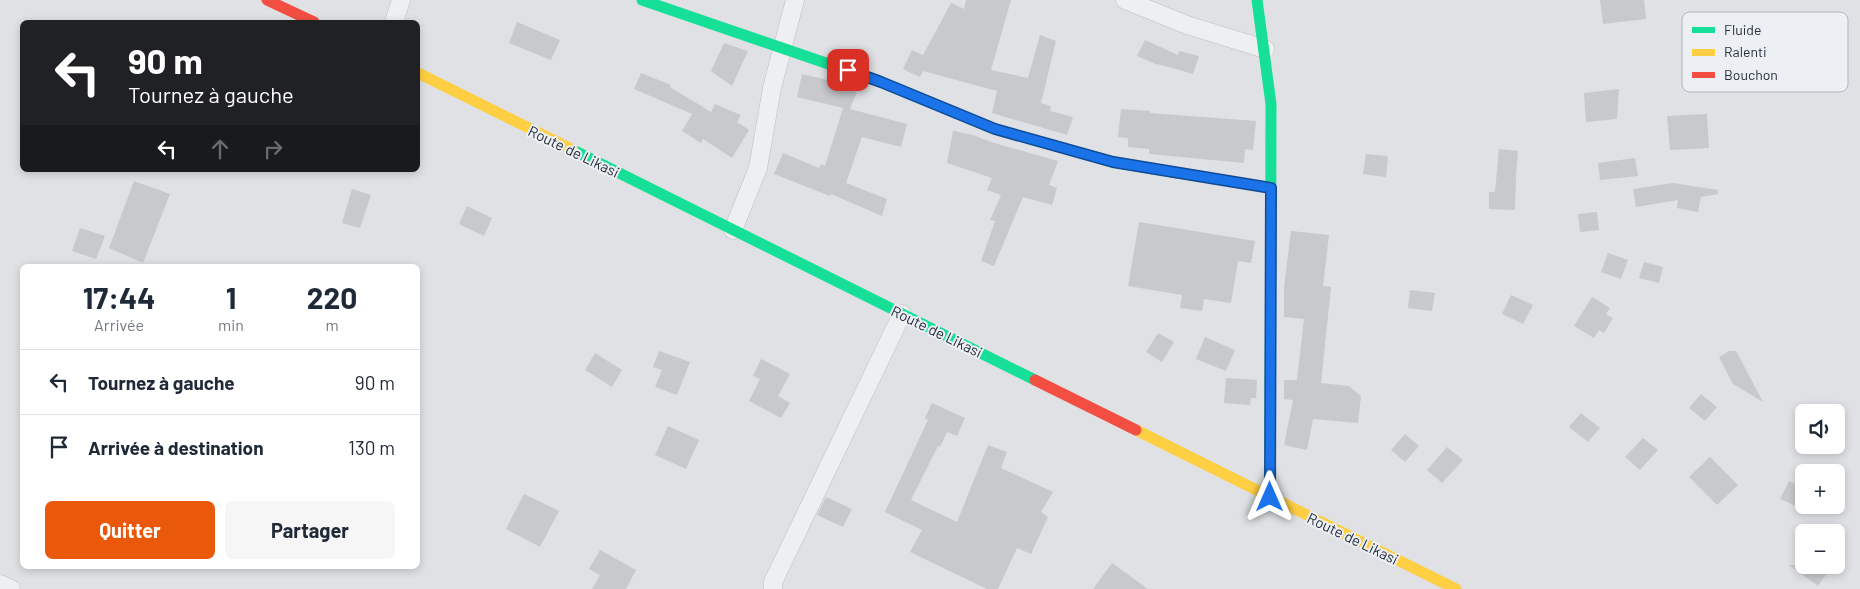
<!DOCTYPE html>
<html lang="fr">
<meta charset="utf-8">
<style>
:root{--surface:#fff;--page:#f6f6f7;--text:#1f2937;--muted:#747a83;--line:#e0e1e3;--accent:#ea580c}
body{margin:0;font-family:Barlow,sans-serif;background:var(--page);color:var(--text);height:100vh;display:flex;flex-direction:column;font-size:19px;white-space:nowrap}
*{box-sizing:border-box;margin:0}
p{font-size:16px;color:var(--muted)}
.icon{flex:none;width:28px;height:28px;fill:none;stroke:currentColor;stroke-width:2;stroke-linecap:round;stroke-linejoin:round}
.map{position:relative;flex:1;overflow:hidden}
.panel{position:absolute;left:20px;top:264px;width:400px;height:305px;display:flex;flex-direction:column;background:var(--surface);border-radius:8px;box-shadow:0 2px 8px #0003}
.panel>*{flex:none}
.top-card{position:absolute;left:20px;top:20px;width:400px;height:152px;border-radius:8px;box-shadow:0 2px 8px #0003;background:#202124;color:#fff;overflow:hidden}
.controls{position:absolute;left:1795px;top:404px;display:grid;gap:10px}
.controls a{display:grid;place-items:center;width:50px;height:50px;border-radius:8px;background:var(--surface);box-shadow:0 2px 8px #0003;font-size:25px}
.pin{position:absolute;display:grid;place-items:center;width:42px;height:42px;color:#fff;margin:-21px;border-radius:10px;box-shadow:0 2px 8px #0006}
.me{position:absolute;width:55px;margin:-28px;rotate:0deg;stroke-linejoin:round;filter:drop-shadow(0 0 4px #0008)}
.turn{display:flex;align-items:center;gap:18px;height:105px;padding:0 25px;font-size:22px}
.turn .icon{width:65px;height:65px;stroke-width:2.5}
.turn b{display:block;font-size:35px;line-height:42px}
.lanes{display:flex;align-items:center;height:48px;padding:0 25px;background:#0003;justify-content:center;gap:25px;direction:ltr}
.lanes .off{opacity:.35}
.eta{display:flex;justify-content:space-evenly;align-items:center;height:85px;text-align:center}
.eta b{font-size:30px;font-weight:700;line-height:35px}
.primary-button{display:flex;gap:10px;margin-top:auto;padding:10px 25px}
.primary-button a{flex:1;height:58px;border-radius:8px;background:var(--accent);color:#fff;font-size:20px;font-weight:700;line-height:58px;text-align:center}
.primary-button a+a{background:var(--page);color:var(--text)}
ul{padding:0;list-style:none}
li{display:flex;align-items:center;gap:15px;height:65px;padding:0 25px;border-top:1px solid var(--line)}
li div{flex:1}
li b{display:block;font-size:19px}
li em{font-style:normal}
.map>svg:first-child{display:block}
</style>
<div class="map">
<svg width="1860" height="589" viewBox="0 0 1860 589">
<rect width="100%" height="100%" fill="#dfe1e4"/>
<g fill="#c7c9cc">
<path d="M966,0H1011L991,70L1028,78L1040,35L1056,41L1041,103L1051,106L1050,111L1073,117L1067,135L992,113L997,91L923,71L920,77L903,69L912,50L923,55L951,3L964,9Z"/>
<path d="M1600,0H1644L1646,19L1603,24Z"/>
<path d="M517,22L560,40L551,60L509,43Z"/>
<path d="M1145,40L1178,55L1179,51L1199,56L1193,74L1158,64V65L1137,56Z"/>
<path d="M724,43L748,51L732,86L711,71Z"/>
<path d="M641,73L671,85L670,87L711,112L715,104L741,115L737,122L749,130L732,158L703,139L701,143L682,131L692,114L634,89Z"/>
<path d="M802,74L832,81L857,92L850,109L907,124L901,147L862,137L846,183L887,199L882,216L831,194L830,196L774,174L783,153L819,168L821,164L825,166L843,108L797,97Z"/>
<path d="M1619,89L1617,119L1586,122L1584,93Z"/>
<path d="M1121,109L1150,111V113L1256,121L1253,150L1245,149L1244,163L1149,154V149L1128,147V138L1118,137Z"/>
<path d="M1707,114L1709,148L1670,150L1667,116Z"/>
<path d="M953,131L973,135L991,142L1058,161L1049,185L1057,188L1052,205L1023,197L994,266L981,261L995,221L990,220L1001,195L987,190L992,178L947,163Z"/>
<path d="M1499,149L1518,151L1516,176L1515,210L1489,209V192H1495Z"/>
<path d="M1366,154L1388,156L1386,177L1363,174Z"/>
<path d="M1635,158L1638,176L1600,180L1598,163Z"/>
<path d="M134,181L170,194L143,263L109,248Z"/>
<path d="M1673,183L1718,190V194L1701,197L1698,212L1677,208L1678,200L1636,207L1633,189Z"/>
<path d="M352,189L371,195L360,228L342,223Z"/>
<path d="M467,206L492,218L484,236L459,224Z"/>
<path d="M1597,212L1599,230L1580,232L1578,214Z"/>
<path d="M1139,222L1255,241L1251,263L1238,261L1231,303L1204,299L1202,311L1180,308L1182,295L1128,286Z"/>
<path d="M80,228L105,236L96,259L72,251Z"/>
<path d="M1291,231L1329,235L1323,286L1331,287L1321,383L1349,386L1361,396L1358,423L1313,419L1307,450L1284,445L1293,400L1284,399V380H1297L1304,319L1284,317V287Z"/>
<path d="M1608,253L1628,260L1621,279L1601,272Z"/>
<path d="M1644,262L1663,267L1659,283L1639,278Z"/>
<path d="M1410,290L1435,293L1432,311L1408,308Z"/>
<path d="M1511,295L1533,305L1523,324L1502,314Z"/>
<path d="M1592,297L1610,308L1606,314L1613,318L1604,333L1599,330L1594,338L1574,326Z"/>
<path d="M1158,333L1174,342L1162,362L1146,352Z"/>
<path d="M1205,337L1235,350L1226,371L1196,359Z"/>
<path d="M659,351L690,362L677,395L655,387L662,370L653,367Z"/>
<path d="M1729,351H1736L1763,402L1733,384L1719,357Z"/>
<path d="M595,353L622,370L612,387L585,370Z"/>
<path d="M761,359L790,374L778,396L790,403L781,418L749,401L760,379L753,376Z"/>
<path d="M1226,378L1257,380L1256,398H1251L1250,405L1224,403Z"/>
<path d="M1701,394L1717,407L1705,421L1689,408Z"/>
<path d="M932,403L965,418L957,436L947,432L940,447L938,446L911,500L957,522L988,445L1007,452L1001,468L1053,492L1041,512L1048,517L1031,554L1017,548L998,589H987L910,552L922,530L885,512L928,420L925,418Z"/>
<path d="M1581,413L1600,428L1588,442L1569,427Z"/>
<path d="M668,426L699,440L686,469L655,455Z"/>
<path d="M1405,434L1419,446L1405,462L1391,450Z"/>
<path d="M1643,438L1658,450L1640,470L1625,457Z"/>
<path d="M1447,447L1463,460L1442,483L1427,470Z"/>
<path d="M1710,457L1738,485L1717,505L1689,477Z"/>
<path d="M1789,481L1804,488V510L1780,499Z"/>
<path d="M524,494L559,511L540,547L506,529Z"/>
<path d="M826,497L852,509L843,527L817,515Z"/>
<path d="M600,550L636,570L626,589H592L600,575L589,569Z"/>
<path d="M1112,563L1148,589H1093Z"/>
<path d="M1789,565H1833L1818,586Z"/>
</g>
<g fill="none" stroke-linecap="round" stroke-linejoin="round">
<g stroke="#bdbfc2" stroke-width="19">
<g id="street">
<path d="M1125,0L1187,25L1265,49"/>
<path d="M394,22L401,0"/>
<path d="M733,230L758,168L772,88L795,0"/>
<path d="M0,584L11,589"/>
<path d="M773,589V582L902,314"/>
</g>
</g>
<use href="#street" stroke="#eeeff1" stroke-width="18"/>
<g stroke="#16e098" stroke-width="11">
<path d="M642,0L881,82L995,129L1113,162L1178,173"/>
<path d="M1257,0L1271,104L1270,497"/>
<path d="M573,150L1035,380"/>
</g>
<g stroke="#ffcf43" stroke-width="11">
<path d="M418,73L573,150"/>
<path d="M1178,173L1271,188"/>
<path d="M1136,430L1456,589"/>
</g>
<g stroke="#f24e42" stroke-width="11">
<path d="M267,0L314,22"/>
<path d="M1035,380L1136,430"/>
</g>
</g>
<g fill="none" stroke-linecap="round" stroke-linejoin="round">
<g stroke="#114b97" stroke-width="12">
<path id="route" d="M848,70L881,82L995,129L1113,162L1271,188L1270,497"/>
</g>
<use href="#route" stroke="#1a73e8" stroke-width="9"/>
</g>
<g text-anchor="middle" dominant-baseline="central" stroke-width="4" stroke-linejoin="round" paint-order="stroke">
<g font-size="15" fill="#272f3c" stroke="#eceff4">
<text transform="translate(574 151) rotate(26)">Route de Likasi</text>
<text transform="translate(937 331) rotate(26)">Route de Likasi</text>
<text transform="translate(1353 538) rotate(26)">Route de Likasi</text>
</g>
</g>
<rect x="1682" y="12" width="166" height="80" rx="8" fill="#eceff4" stroke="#b1b5bd" stroke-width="1"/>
<rect x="1692" y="27" width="23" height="6" fill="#16e098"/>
<rect x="1692" y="49" width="23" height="7" fill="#ffcf43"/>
<rect x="1692" y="72" width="23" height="6" fill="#f24e42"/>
<g font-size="14" fill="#272f3c">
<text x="1724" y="35">Fluide</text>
<text x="1724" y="57">Ralenti</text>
<text x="1724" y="80">Bouchon</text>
</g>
</svg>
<div class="controls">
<a><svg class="icon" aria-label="sound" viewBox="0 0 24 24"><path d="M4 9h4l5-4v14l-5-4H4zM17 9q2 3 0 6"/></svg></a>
<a>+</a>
<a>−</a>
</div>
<div class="pin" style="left:848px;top:70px;background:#d93025"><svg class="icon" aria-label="arrive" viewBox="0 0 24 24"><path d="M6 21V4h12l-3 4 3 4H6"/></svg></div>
<svg class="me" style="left:1270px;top:497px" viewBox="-20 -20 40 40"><path d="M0-17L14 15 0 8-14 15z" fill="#1a73e8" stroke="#fff" stroke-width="4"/></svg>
<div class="top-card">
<div class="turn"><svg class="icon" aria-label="left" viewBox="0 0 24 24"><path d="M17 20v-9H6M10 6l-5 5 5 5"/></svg><div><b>90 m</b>Tournez à gauche</div></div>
<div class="lanes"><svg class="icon" aria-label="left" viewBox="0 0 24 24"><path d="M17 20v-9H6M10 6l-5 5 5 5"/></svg><svg class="icon off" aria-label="ahead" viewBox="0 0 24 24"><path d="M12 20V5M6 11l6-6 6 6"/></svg><svg class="icon off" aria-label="right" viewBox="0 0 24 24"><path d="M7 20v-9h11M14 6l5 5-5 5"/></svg></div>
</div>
<section class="panel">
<div class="eta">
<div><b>17:44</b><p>Arrivée</p></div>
<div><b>1</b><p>min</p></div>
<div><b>220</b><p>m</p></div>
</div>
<ul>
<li><svg class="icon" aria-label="left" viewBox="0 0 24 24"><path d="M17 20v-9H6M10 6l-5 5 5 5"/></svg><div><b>Tournez à gauche</b></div><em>90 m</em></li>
<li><svg class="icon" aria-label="arrive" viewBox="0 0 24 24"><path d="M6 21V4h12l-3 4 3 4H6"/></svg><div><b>Arrivée à destination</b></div><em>130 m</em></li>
</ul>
<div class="primary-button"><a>Quitter</a><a>Partager</a></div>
</section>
</div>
